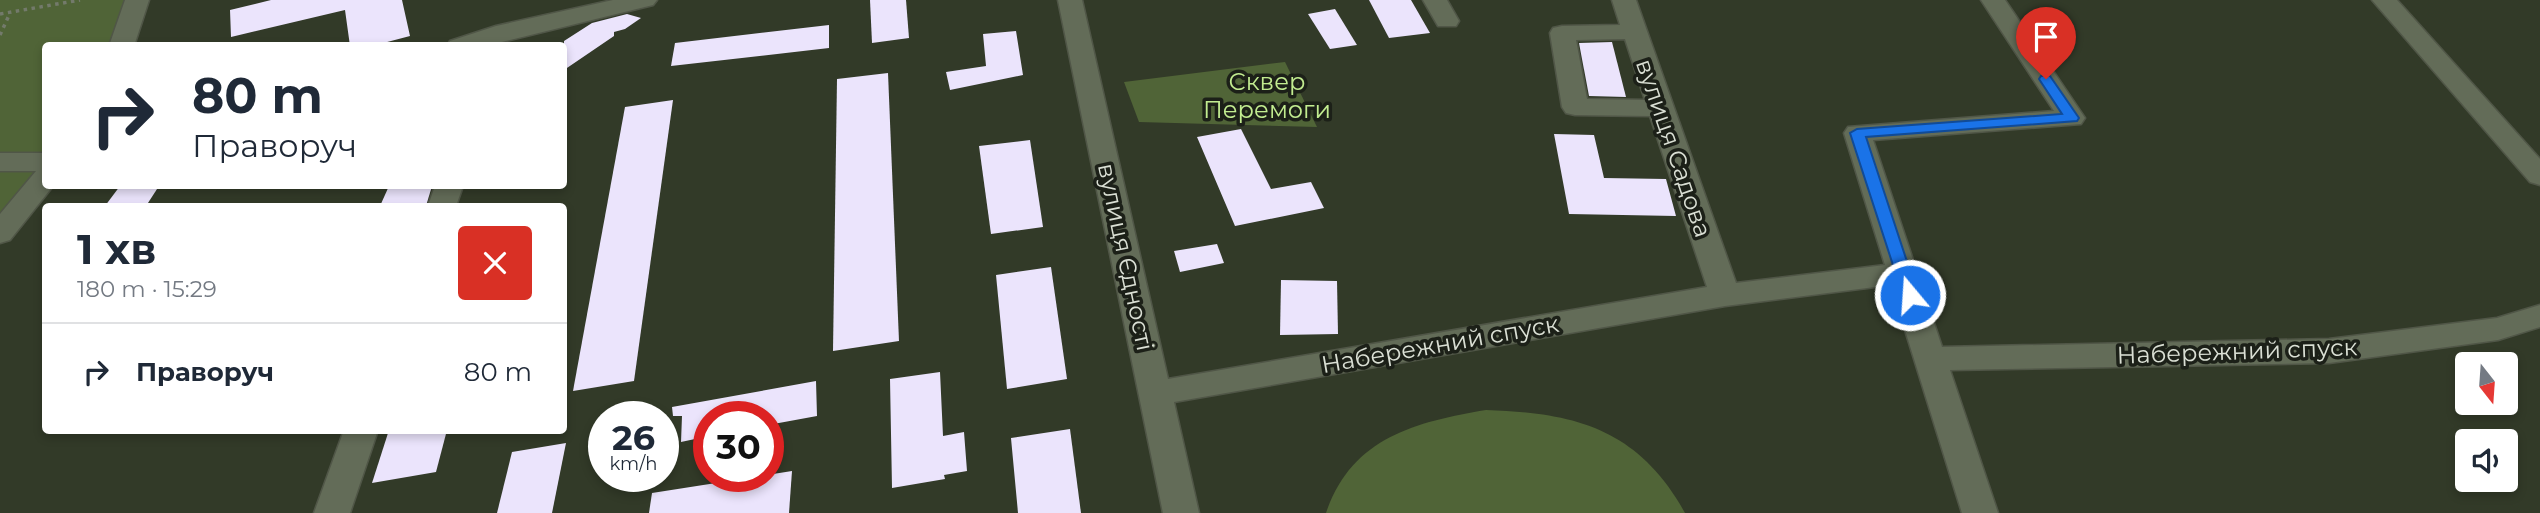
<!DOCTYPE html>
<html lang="uk">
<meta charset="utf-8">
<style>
:root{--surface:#fff;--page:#f6f6f7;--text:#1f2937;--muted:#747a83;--line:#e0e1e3}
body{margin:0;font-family:Montserrat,sans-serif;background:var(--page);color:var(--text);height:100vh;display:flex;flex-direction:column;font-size:26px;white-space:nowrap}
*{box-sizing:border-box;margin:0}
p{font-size:23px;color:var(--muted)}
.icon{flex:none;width:38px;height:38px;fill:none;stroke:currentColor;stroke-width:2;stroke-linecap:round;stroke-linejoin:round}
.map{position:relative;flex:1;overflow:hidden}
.drawer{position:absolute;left:42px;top:203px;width:525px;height:231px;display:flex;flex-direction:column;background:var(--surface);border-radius:7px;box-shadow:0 4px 10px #0003}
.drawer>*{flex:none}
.banner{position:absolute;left:42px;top:42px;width:525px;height:147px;border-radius:7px;box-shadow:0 4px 10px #0003;background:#fff;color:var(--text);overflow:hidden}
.needle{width:46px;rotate:163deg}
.buttons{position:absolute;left:2455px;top:352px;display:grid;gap:14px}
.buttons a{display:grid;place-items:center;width:63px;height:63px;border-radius:7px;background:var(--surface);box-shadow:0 4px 10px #0003;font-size:35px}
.speed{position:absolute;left:588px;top:401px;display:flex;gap:14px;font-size:35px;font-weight:700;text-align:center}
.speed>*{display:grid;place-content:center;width:91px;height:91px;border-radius:50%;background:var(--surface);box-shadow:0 4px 10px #0003;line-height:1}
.speed small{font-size:18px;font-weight:400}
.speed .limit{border:10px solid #d22;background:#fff;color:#111}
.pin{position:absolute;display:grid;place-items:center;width:60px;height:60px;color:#fff;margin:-72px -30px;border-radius:50% 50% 50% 0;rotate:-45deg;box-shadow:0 0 7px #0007}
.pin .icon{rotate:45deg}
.me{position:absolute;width:77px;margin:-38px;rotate:342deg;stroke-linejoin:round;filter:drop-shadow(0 0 5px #0008)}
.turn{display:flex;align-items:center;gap:24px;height:147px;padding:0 35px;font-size:32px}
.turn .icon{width:91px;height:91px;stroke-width:2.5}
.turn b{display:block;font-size:49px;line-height:60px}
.round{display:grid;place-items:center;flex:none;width:74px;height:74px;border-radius:7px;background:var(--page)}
.summary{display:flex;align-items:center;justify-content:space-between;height:119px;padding:0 35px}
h1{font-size:42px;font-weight:700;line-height:52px}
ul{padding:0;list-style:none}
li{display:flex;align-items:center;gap:21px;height:98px;padding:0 35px;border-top:2px solid var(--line)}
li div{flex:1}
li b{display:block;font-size:26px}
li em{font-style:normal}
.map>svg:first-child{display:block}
</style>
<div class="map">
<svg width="2540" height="513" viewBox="0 0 2540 513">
<rect width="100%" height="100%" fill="#323a28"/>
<g fill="#506437">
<path d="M0,0H137L121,45L46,46L45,176L0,233Z"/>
<path d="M1285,62L1317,127L1139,122L1124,82Z"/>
<path d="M1486,410C1576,413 1638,429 1685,513H1326C1351,438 1415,422 1486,410Z"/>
</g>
<g fill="#ebe4fc">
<path d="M271,0H402L410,36L372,46H350L345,10L231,37L230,10Z"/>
<path d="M870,0H906L909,38L872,43Z"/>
<path d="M1369,0H1411L1430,33L1389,38Z"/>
<path d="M1335,9L1357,45L1330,49L1308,14Z"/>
<path d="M627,14L641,18L625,29L614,32V36L564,70V41L592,23Z"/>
<path d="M829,25V48L671,66L675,43Z"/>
<path d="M1016,31L1023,75L950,90L946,72L986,66L983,34Z"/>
<path d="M1612,42L1626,97L1589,96L1579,43Z"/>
<path d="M888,73L899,341L833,351L837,79Z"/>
<path d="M673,100L634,381L573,391L625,107Z"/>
<path d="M1241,129L1271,189L1311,182L1324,208L1235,226L1197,137Z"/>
<path d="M1554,134L1594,135L1604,178L1666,179L1676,216L1569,214Z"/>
<path d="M1030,140L1043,227L991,234L979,146Z"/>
<path d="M120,186H159L146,206H105Z"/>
<path d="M389,186H432L426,206H380Z"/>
<path d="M1217,244L1224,263L1180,272L1174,251Z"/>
<path d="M1051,267L1067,379L1007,389L996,275Z"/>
<path d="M1281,280L1337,281L1338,334L1280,335Z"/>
<path d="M940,372L943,436L964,432L967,471L944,475L945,479L892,488L890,379Z"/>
<path d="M816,381L817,416L768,425V416H709V436L681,442L682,416H673L672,407Z"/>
<path d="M1070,429L1081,513H1018L1011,438Z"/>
<path d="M389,430H447L436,472L372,483Z"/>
<path d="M566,443L552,513H497L512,452Z"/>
<path d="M792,471L789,513H649L652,493Z"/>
</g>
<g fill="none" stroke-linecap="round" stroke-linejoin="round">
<g stroke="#505647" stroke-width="3">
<g id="minor">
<path d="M125,0H149L134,46H109Z"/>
<path d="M613,0H657L653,5L485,46H447L450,41L496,26Z"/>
<path d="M1058,0H1082L1168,379L1707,287L1650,116L1575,115L1566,113L1562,107L1550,33L1553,28L1562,26L1620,25L1612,0H1636L1736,283L1885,265L1844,133L1848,127L2054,111L1981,0H2005L2085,118L2081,124L1873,140L1942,347L2329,339L2497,318L2540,305V327L2498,340L2329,363L1950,370L1998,513H1962L1891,285L1725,306L1174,402L1199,513H1163ZM1625,39L1645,100L1587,99L1576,40Z"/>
<path d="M1423,0H1447L1459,21L1456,26H1438Z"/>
<path d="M2372,0H2397L2540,159V185L2530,182Z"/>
<path d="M0,153H46V186H53L10,240L0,243V214L36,171H0Z"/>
<path d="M435,186H463L456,206H428Z"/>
<path d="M344,430H378L350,513H314Z"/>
</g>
</g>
<g stroke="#737a6b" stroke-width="3.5" stroke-dasharray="3.5 4.5" stroke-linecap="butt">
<path d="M0,14L80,0"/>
<path d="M0,35L10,13"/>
</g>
<use href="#minor" fill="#636c58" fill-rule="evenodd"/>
</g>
<path fill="#1a73e8" stroke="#114b97" stroke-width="2" d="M2041,76H2050L2079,118L2077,121L1866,137L1918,295L1910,301L1904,299L1850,133L1857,129L2062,114L2039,79Z"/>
<g text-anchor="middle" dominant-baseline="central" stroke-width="7" stroke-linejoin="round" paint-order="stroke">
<g font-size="24" fill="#c2ec90" stroke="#1c2018">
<text x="1267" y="81">Сквер<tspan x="1267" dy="28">Перемоги</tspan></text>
</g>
<g font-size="24" fill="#dadfd4" stroke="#1c2018">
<text transform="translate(1674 148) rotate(71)">вулиця Садова</text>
<text transform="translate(1126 257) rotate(78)">вулиця Єдності</text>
<text transform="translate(1440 344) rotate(-10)">Набережний спуск</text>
<text transform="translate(2237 351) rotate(-2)">Набережний спуск</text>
</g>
</g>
</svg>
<div class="buttons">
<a><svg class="needle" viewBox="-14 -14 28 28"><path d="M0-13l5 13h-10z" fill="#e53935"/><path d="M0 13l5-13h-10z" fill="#747a83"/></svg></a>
<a><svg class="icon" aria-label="sound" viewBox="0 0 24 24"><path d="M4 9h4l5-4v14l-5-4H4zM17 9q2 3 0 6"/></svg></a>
</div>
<div class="speed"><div>26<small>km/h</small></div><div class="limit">30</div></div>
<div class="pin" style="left:2046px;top:79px;background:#d93025"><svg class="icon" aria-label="arrive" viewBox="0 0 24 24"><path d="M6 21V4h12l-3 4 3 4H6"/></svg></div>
<svg class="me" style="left:1910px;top:295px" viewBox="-20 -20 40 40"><circle r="17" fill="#1a73e8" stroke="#fff" stroke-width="3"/><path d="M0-11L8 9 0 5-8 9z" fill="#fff"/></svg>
<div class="banner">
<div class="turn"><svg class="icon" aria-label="right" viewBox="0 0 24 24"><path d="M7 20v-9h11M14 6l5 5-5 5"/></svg><div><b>80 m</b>Праворуч</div></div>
</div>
<section class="drawer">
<div class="summary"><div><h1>1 хв</h1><p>180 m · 15:29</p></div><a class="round" style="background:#d93025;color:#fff"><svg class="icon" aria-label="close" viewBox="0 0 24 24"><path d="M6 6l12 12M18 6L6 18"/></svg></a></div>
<ul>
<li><svg class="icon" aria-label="right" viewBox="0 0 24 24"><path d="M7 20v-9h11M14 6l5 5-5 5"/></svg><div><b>Праворуч</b></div><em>80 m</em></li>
</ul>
</section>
</div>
